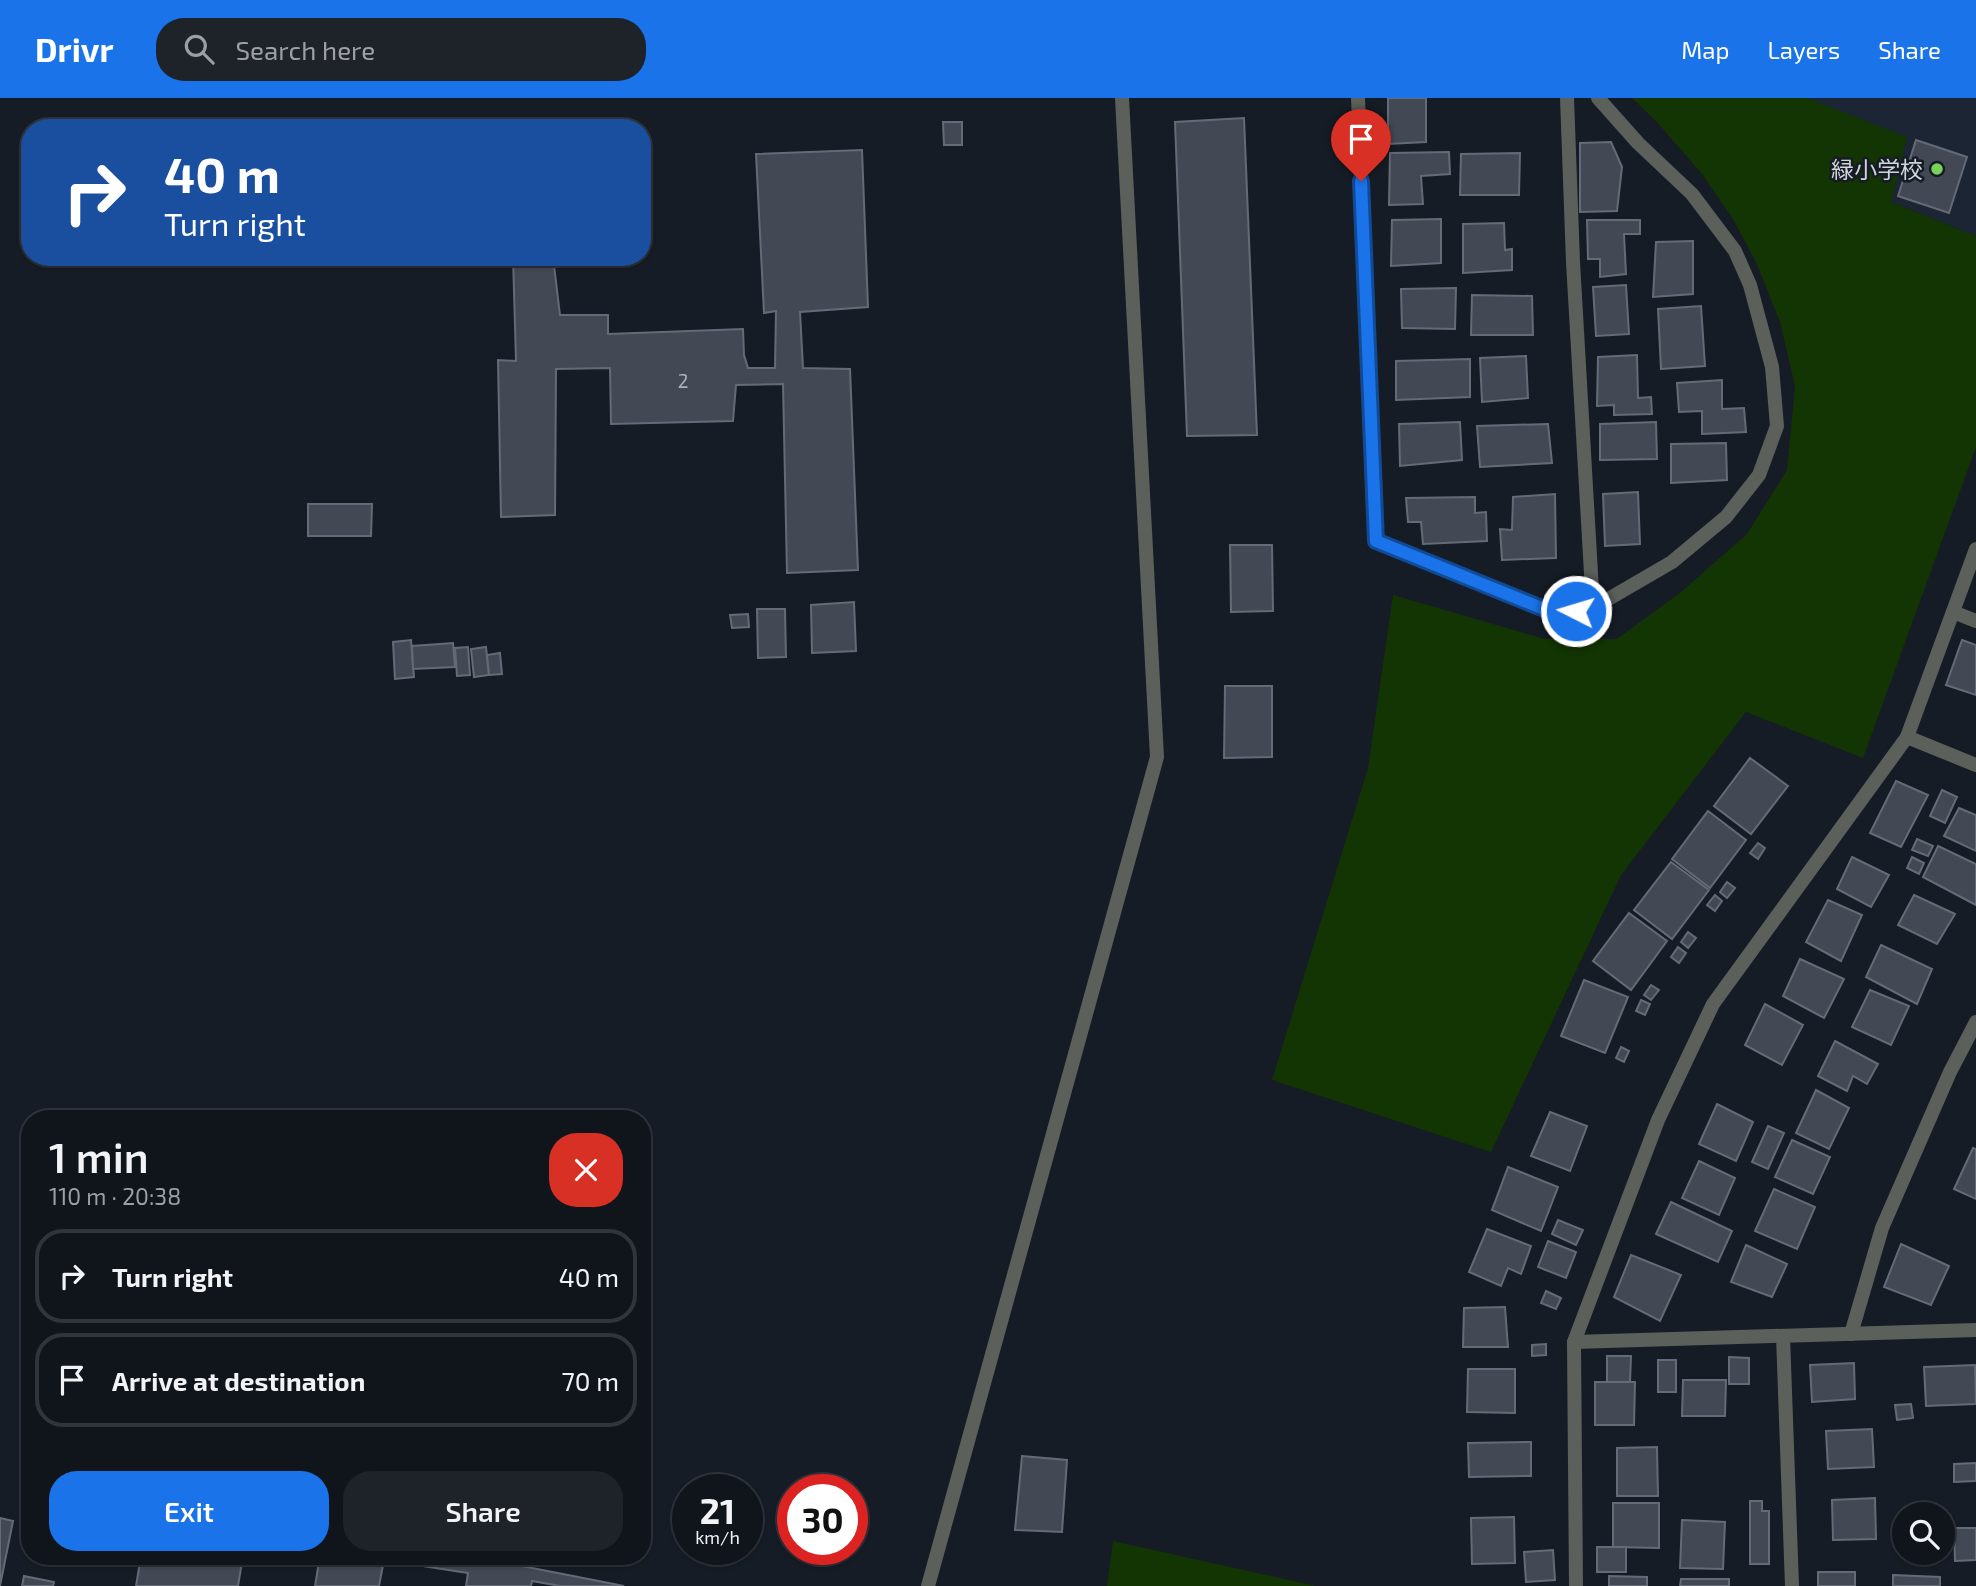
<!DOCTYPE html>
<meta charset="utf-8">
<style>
:root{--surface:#10151c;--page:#1e2229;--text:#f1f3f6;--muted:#9c9fa3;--line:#30343b;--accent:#1a73e8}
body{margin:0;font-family:"Exo 2","Noto Sans JP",sans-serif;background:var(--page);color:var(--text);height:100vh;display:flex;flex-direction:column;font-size:26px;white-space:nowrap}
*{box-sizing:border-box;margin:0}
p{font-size:23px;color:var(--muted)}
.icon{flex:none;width:38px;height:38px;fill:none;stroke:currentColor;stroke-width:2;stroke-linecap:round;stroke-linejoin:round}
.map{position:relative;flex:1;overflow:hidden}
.sheet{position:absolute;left:21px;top:1012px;width:630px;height:455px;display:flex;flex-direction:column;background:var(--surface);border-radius:28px;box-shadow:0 2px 5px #0004,0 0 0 2px var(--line)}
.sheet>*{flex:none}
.hud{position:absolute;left:21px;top:21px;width:630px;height:147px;border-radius:28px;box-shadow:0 2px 5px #0004,0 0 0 2px var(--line);background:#1a4fa0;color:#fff;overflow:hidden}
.tools{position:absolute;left:1892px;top:1404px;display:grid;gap:14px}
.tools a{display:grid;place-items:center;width:63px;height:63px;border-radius:50%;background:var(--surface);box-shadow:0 2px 5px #0004,0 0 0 2px var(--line);font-size:35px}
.speed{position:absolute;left:672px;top:1376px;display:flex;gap:14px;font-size:35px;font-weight:700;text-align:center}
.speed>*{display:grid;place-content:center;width:91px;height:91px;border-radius:50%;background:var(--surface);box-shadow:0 2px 5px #0004,0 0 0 2px var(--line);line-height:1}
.speed small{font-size:18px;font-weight:400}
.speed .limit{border:10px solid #d22;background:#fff;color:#111}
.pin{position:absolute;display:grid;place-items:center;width:60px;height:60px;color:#fff;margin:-72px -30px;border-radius:50% 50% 50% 0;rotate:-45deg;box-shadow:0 0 7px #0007}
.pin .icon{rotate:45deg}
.me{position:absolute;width:77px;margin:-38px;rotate:275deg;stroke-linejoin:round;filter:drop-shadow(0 0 5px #0008)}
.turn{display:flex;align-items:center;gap:24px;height:147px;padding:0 28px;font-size:32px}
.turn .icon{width:91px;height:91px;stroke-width:2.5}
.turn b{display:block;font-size:49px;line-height:60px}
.round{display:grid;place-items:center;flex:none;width:74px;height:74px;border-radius:28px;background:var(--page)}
.overview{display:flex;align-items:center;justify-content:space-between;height:119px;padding:0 28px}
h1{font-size:42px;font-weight:600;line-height:52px}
.button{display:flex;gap:14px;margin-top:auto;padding:14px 28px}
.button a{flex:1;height:80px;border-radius:28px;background:var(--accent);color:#fff;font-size:28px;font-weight:600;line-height:80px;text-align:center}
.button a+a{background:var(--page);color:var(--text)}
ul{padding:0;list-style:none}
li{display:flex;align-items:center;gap:21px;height:94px;margin:0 14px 10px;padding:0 14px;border:4px solid var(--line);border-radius:28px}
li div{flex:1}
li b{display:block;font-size:26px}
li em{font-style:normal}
header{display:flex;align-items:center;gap:42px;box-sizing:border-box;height:98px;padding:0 35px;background:var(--accent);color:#fff}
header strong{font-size:33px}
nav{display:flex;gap:38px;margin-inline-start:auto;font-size:24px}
.search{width:490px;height:63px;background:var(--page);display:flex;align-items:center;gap:18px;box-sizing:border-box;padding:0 24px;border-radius:28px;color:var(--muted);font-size:26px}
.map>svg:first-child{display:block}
</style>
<header>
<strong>Drivr</strong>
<div class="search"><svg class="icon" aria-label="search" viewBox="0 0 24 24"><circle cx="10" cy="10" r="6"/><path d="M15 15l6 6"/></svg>Search here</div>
<nav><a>Map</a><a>Layers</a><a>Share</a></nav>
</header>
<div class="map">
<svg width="1976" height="1488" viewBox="0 0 1976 1488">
<rect width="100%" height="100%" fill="#161c25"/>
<path fill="#1c2534" d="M1807,0H1976V138L1891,104Z"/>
<g fill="#123503">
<path d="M1632,0H1807L1907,39L1891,104L1976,138V349L1863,660L1746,614L1621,777L1491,1054L1272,982L1368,670L1393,497L1545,541H1617L1681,494L1747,436L1787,372L1795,288L1780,224L1756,164L1733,121L1702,76L1656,23Z"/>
<path d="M1113,1443L1316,1488H1107Z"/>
</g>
<g fill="#424955" stroke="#646b77" stroke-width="2">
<path d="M1388,0H1426V44L1388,46Z"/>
<path d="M1244,20L1257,337L1187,338L1175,24Z"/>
<path d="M943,24H962V47H944Z"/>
<path d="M1916,42L1967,59L1949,115L1898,98Z"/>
<path d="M1611,44L1622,69L1617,113L1580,114V45Z"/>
<path d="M862,52L868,209L800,214L803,270L850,271L858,472L787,475L783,286L736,287L733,323L611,326L610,270L556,271L555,417L501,419L498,262L516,263L513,159H553L560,217H608V236L743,231L744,257L748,270H775L776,213L764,215L756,56Z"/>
<path d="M1449,54L1450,76L1421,78L1423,106L1389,107L1390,55Z"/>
<path d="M1520,55L1519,97H1460L1461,56Z"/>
<path d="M1441,121V165L1391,168L1392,122Z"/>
<path d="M1587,122H1640V136H1624L1626,176L1600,179V161H1588Z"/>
<path d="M1504,125L1505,152L1512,151V172L1463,175V126Z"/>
<path d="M1693,143V196L1653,199L1656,144Z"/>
<path d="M1626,187L1629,236L1596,238L1593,189Z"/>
<path d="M1456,190L1455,231L1402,230L1401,191Z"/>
<path d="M1472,197L1532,198L1533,237H1471Z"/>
<path d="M1701,208L1705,268L1661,271L1658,211Z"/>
<path d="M1637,257L1638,300L1651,299L1652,316L1614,317V307L1597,308L1598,259Z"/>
<path d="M1526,258L1528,300L1482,304L1480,260Z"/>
<path d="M1470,261V299L1396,302V263Z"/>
<path d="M1722,282V311L1744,310L1746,334L1702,336V313L1679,314L1677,285Z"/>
<path d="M1460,324L1462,362L1400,368L1399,326Z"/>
<path d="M1656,324L1657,361L1600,362V326Z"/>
<path d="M1548,326L1552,365L1480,369L1477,328Z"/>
<path d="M1726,345L1727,382L1671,385V346Z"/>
<path d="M1638,394L1640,446L1605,448L1603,396Z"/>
<path d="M1555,396L1556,460L1502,462L1500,431L1512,432L1513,399Z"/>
<path d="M1475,399V415L1486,414L1487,443L1423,446L1421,424H1408L1406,400Z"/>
<path d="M308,406H372L371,438H308Z"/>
<path d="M1230,447H1272L1273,513L1231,514Z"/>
<path d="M854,504L856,553L812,555L811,507Z"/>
<path d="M757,511H785L786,559L758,560Z"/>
<path d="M748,516L749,529L732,530L730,517Z"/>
<path d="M411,542L414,579L395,581L393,544Z"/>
<path d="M1962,542L1976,547V597L1946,587Z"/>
<path d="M453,545L455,569L413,571L412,548Z"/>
<path d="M468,549L470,577L457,578L455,550Z"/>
<path d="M486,549L489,577L474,579L471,551Z"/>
<path d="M500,555L502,576L489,577L487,557Z"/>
<path d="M1225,588H1272V659L1224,660Z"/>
<path d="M1750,660L1788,688L1751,736L1714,708Z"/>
<path d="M1896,683L1928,697L1901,749L1870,735Z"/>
<path d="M1942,692L1957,699L1945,725L1930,718Z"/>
<path d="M1959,710L1976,717V753L1944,738Z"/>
<path d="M1708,713L1746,742L1710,790L1672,761Z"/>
<path d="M1917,741L1933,748L1928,758L1912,752Z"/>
<path d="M1758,745L1765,750L1758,761L1750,755Z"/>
<path d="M1938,748L1976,766V807L1923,779Z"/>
<path d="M1852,759L1889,777L1871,809L1837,791Z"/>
<path d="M1912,759L1924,765L1919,776L1907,770Z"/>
<path d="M1671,764L1709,792L1672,841L1634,812Z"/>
<path d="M1727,784L1735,790L1727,800L1720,794Z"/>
<path d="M1715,797L1722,803L1715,813L1707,807Z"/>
<path d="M1914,797L1955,816L1937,846L1898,827Z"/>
<path d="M1828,802L1862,817L1841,863L1806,844Z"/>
<path d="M1629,815L1667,843L1631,892L1593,863Z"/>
<path d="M1688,834L1696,840L1688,850L1681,844Z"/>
<path d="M1881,847L1932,871L1917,906L1866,879Z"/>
<path d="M1678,849L1686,855L1679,865L1671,859Z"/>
<path d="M1800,861L1844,881L1824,920L1783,898Z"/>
<path d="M1584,882L1628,899L1605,955L1561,938Z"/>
<path d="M1651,887L1659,892L1651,902L1644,897Z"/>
<path d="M1870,892L1909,908L1891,947L1852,929Z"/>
<path d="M1641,902L1650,906L1645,917L1636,913Z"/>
<path d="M1765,906L1803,927L1782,967L1745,947Z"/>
<path d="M1835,943L1878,966L1867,986L1853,978L1847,993L1818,978Z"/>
<path d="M1621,949L1629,953L1624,964L1616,960Z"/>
<path d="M1816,992L1849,1010L1829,1051L1796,1035Z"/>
<path d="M1717,1006L1753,1024L1736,1063L1699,1046Z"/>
<path d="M1550,1014L1587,1028L1570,1073L1531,1058Z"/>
<path d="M1768,1028L1784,1035L1768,1071L1752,1064Z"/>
<path d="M1792,1042L1830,1059L1813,1096L1775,1079Z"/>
<path d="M1973,1050L1976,1051V1101L1954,1091Z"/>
<path d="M1699,1063L1735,1080L1719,1117L1682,1100Z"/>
<path d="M1508,1069L1558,1089L1541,1133L1492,1112Z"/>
<path d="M1774,1091L1815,1109L1797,1151L1755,1133Z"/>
<path d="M1671,1104L1732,1133L1718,1164L1656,1136Z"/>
<path d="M1558,1122L1583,1132L1576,1147L1552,1136Z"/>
<path d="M1487,1131L1531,1148L1521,1176L1508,1170L1501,1188L1469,1174Z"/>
<path d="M1548,1143L1576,1154L1566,1180L1538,1169Z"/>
<path d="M1901,1146L1949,1168L1931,1207L1884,1189Z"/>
<path d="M1746,1147L1787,1166L1772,1199L1731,1184Z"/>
<path d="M1631,1157L1681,1177L1660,1223L1614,1199Z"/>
<path d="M1546,1193L1561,1200L1556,1211L1541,1205Z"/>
<path d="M1505,1209L1508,1249H1463L1464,1210Z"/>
<path d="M1546,1246V1257L1532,1258V1247Z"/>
<path d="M1607,1258H1631L1630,1284H1607Z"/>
<path d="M1729,1259L1749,1260V1286H1729Z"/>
<rect x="1658" y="1262" width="18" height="32"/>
<path d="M1854,1265L1855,1301L1812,1304L1810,1267Z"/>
<path d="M1975,1267L1976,1306L1926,1308L1924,1269Z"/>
<path d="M1468,1271H1515V1315L1467,1314Z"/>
<path d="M1683,1282H1726L1725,1318H1682Z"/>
<path d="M1595,1284H1635L1634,1327H1595Z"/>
<path d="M1911,1306L1913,1320L1897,1322L1895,1307Z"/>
<path d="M1872,1331L1874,1369L1828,1371L1826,1333Z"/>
<path d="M1531,1344V1378L1469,1379L1468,1345Z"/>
<path d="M1657,1349L1658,1398H1617V1350Z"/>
<path d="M1022,1358L1067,1362L1062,1434L1015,1432Z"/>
<path d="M1976,1365V1383L1954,1384V1366Z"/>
<path d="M1875,1400L1876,1441L1833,1442L1832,1402Z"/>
<path d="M1750,1403H1762V1413H1769V1466H1750Z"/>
<path d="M1613,1405H1659V1450L1613,1449Z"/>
<path d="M1514,1419L1515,1465L1472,1466L1471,1420Z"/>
<path d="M0,1420L13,1423L0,1488Z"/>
<path d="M1682,1422L1725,1424L1723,1471L1680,1470Z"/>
<path d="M1954,1430H1976V1462L1955,1463Z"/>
<rect x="1597" y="1449" width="29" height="25"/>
<path d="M1553,1452L1555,1482L1526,1484L1524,1454Z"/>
<path d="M141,1458H243L238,1488H136Z"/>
<path d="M320,1458H471L624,1488H560L532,1483L531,1488H466L468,1475L384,1462L379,1488H315Z"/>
<rect x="1818" y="1474" width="37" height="14"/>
<path d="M1893,1477L1940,1479V1488H1893Z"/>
<path d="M24,1478L54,1484L53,1488H22Z"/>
<path d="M1609,1478L1647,1479V1488H1609Z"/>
<path d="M1681,1481H1729V1488H1680Z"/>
</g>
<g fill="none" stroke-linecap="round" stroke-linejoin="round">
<g stroke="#5c605b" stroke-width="14">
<path d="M1358,0L1376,443L1559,517L1593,510L1672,464L1726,419L1759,377L1777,328L1772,269L1750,187L1735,153L1692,96L1638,45L1598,0"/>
<path d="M1567,0L1573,164L1593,510"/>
<path d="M1953,514L1976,523"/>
<path d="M1907,639L1976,667"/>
<path d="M1851,1236L1882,1130L1950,974L1976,924"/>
<path d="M1783,1238L1792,1488"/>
<path d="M1574,1244L1976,1232"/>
<path d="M928,1488L1157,659L1122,0"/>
<path d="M1576,1488L1574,1244L1658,1022L1713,906L1907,639L1976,451"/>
</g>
</g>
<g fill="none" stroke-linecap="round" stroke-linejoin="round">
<g stroke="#114b97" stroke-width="18">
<path id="route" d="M1361,83L1376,443L1559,517L1576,513"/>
</g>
<use href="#route" stroke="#1a73e8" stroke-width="12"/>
</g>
<circle fill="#78d158" stroke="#161c25" stroke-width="2.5" cx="1937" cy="71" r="7"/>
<g text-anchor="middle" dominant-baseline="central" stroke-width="5" stroke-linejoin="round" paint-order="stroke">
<g font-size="19" fill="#acb1ba">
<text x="683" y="282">2</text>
</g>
<g font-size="23" fill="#d0d4db" stroke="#161c25" text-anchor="end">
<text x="1923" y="71">緑小学校</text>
</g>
</g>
</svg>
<div class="tools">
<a><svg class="icon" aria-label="search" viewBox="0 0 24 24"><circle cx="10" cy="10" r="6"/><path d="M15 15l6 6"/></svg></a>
</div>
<div class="speed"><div>21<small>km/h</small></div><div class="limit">30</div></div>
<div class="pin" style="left:1361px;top:83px;background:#d93025"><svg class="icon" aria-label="arrive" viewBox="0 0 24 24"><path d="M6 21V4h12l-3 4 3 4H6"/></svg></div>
<svg class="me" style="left:1576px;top:513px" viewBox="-20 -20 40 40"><circle r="17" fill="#1a73e8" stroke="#fff" stroke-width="3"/><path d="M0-11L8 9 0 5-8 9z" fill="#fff"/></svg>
<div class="hud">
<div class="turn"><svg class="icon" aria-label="right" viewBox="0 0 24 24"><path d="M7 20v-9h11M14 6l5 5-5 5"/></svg><div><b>40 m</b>Turn right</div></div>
</div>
<section class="sheet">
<div class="overview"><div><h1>1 min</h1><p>110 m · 20:38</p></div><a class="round" style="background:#d93025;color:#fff"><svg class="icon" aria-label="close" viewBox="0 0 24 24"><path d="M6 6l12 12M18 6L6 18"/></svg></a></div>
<ul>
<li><svg class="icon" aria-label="right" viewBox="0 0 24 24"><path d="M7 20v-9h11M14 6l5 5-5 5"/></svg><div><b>Turn right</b></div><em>40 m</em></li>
<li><svg class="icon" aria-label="arrive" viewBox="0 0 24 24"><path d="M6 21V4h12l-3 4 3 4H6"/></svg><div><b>Arrive at destination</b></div><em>70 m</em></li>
</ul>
<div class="button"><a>Exit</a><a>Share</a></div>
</section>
</div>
